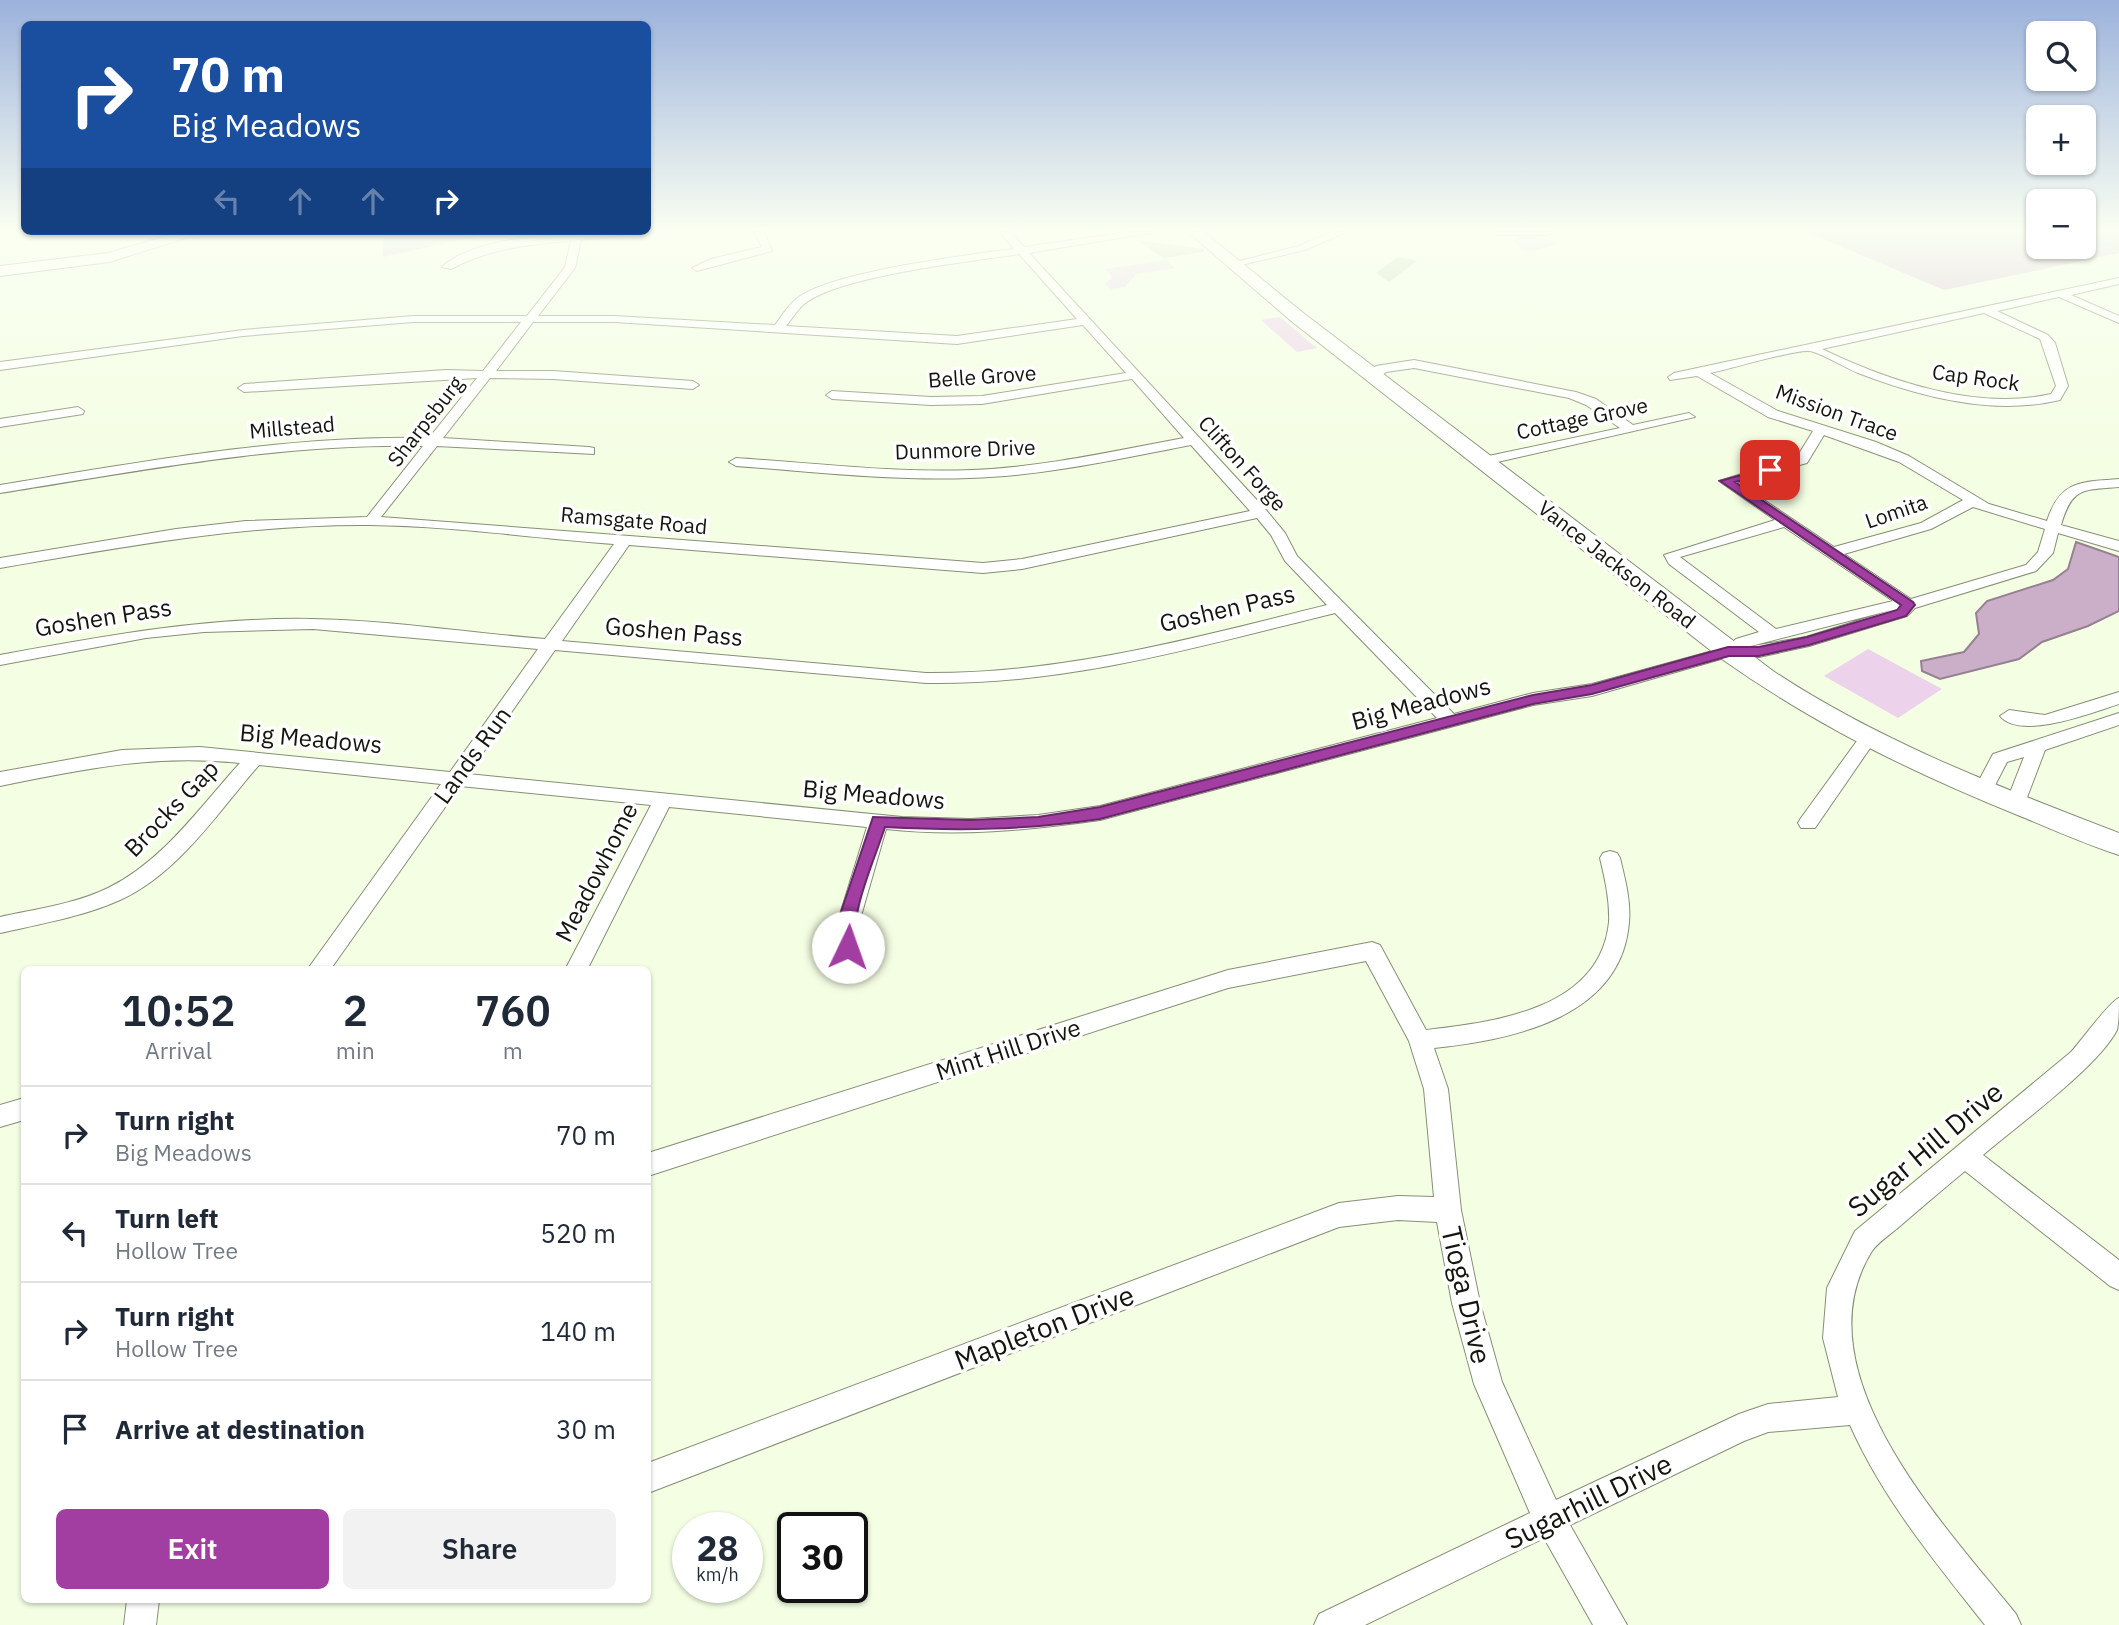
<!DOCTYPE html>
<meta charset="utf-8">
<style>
:root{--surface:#fff;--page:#f2f2f3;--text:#1f2937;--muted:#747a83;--line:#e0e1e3;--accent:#a23da2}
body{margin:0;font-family:"IBM Plex Sans",sans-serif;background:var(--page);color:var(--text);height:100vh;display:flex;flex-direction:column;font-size:26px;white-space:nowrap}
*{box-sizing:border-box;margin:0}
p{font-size:23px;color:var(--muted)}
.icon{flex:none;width:38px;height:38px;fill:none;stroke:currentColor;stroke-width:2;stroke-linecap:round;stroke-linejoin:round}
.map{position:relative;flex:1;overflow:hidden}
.side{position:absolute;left:21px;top:966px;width:630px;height:637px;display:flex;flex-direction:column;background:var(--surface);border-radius:10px;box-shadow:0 2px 5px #0004}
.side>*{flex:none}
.guide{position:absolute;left:21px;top:21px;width:630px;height:214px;border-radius:10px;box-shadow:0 2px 5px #0004;background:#1a4fa0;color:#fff;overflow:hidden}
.fabs{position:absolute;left:2026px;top:21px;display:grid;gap:14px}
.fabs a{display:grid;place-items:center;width:70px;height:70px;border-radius:10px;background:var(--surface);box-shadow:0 2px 5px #0004;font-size:35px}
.speed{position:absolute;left:672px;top:1512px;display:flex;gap:14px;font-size:35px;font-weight:700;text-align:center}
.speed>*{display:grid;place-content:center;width:91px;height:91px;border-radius:50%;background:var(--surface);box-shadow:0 2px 5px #0004;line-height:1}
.speed small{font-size:18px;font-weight:400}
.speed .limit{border:4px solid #111;border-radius:10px;background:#fff;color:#111}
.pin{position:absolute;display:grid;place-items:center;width:60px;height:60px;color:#fff;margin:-30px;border-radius:14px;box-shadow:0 4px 10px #0006}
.me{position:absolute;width:77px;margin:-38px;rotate:3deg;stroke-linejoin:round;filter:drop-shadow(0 0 5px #0008)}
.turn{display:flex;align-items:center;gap:24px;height:147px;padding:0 35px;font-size:32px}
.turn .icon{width:91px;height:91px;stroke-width:2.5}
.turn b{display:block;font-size:49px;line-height:60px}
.lanes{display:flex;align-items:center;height:66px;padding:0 35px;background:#0003;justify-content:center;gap:35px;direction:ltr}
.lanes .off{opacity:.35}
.eta{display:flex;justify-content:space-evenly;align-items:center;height:119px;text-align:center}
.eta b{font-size:42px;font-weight:600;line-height:49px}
.cta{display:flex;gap:14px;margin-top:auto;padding:14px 35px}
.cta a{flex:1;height:80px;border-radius:10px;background:var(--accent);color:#fff;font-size:28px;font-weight:600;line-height:80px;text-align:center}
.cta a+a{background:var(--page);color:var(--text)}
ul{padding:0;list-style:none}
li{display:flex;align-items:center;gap:21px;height:98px;padding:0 35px;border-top:2px solid var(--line)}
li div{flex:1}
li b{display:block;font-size:26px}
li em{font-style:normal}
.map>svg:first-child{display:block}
</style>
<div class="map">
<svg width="2119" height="1625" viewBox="0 0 2119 1625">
<rect width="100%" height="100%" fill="#f4fee3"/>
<g fill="#ecd3eb">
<path d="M1533,236L1555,241L1556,245L1527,252L1514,242L1517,237Z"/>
<path d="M1167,260L1175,268L1136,274L1125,287L1111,289L1105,284L1112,277L1106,269Z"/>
<path d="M1280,317L1317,348L1297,352L1261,320Z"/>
<path d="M1868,649L1942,689L1898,718L1824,676Z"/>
</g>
<g fill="#d9bdd7">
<path d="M384,232H493L383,257Z"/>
<path d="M1807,232H2039V247H2084V232H2119V253L1944,290Z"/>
</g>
<path fill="#cbafc9" stroke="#948191" stroke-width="2" d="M2076,542L2119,557V611L2088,626L2042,642L2019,659L1940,679L1922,671L1921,661L1964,652L1979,634L1976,613L1987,601L2053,580L2068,569Z"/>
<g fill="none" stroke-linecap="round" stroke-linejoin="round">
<path fill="#cbafc9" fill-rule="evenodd" d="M2084,234L2119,240V248L2084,242Z"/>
</g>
<g fill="#c9d6b4">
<path d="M1137,240L1204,249V252L1164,258Z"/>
<path d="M1398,257L1417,261L1389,282L1376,273Z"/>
</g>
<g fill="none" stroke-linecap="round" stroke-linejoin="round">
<g stroke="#858f76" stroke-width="2">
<g id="street">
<path d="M607,232H642L581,240L575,268L538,316H614L775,325C781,317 787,307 795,300C826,272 969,255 1014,249L1000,232H1011L1024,247L1127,232H1156L1029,253L1266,510L1285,533L1297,556L1454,714L1533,693L1592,684L1727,647L1736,639L1759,632L1669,564L1664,555L1775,520L1719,481L1797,457L1813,431L1768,417L1697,376L1670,380L1668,377L1674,373L2119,278V284L2071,295L2119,316V323L2059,297L1997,311L2048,335L2055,343L2068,386L2060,400C1993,416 1921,397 1858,373C1845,368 1820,352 1809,351C1792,350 1730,369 1710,373L1778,411L1876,442L1909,456L1989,504L2047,521C2060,480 2081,482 2119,479V487C2083,490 2072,487 2061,525L2119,541V551L2058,533L2053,553L2036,571L1915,608L1907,616L1809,646L1759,657H1728L1592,696L1533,705L1100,820C1029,830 958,837 886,829L855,937L865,958L862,964L854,967L846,964L833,937L867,827L669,807L587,970H565L651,805L460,786L330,970H307L441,784L259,765C218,812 178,874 120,900C82,917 40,924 0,933V917C36,909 75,904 108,888C163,861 200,807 240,763C153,754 85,769 0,786V772L122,750L200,747L450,772L538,649L313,629L204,632L146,638L0,665V655C104,636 206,617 312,619C389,620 468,633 545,639L614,544C533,538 451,526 370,525C245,524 123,547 0,568V558L176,529L246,521L367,517L423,446C282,443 139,471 0,493V485C141,462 286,435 429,438L477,378L244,392L238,388L244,384L446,370L483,371L521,322H413L243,336L0,370V362L243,330L413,316H527L565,267L571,241C529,244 488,249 451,269L442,267C478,234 560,236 607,232ZM1019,254L1077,319L957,336L786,326C792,319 797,310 803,305C835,276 973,261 1019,254ZM1984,313L2040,339L2056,386L2051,394C1977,411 1888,381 1822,349ZM533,322H614L957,344L1083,325L1126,373L982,396L931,397L832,391L826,395L832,399L931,405L982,404L1132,379L1184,438C1114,451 1044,467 972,470C893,473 814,463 736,458L729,462L736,466C814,472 892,481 970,478C1044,476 1118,459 1191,445L1250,511L1022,559L983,563L381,517L437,446L594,454V448L589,447L443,438L490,378L553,379L693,389L699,385L693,381L553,371H496ZM1824,435L1899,462L1963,500L1921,523L1834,547L1737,482L1807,463ZM1973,507L2045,529L2038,552L2026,565L1911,599L1844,554L1931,529ZM1257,518L1271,535L1285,561L1327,605C1194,638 1064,674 926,673L562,641L629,545L983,573L1022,569ZM1784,527L1893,601L1776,629L1680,557ZM1892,610L1806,637L1747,647ZM1335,613L1437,718L1100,806L1038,815L970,819L902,817L468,774L555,650L926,683C1069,685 1197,647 1335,613Z"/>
<path d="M754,232H764L772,251L697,271L692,268L711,259L762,247Z"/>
<path d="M1332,232H1346L1305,250L1233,267L1228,264L1298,246Z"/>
<path d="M1492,232H1553L1548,235H1497Z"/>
<path d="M1414,360L1576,392L1596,399L1633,425L1689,413L1695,417L1484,465L1479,464V458L1620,428L1586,405L1569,398L1414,368L1386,372L1380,377L1372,378L1366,374L1376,366Z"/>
<path d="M78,407L84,411L83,414L0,427V419Z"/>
<path d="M2119,692V704C2094,712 2020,741 2000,716L2009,710L2045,715Z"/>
<path d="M2119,713V725L2045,750L2023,808L2016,810L2006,803L2024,757L2007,762L1990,795H1976L1974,790L1993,754Z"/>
<path d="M1868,732L1877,738L1815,828H1801L1798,823L1801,818L1862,734Z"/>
<path d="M1610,851L1617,853L1620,858C1625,879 1631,901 1629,922C1622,1018 1511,1040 1434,1048L1448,1089L1461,1210L1480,1303L1502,1382L1556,1500L1739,1414L1768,1404L1838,1397L1823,1338L1827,1288L1855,1231L2071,1052C2081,1041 2110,1001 2119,998C2119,1007 2119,1021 2117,1030C2098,1067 2017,1126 1983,1155L2119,1260V1290L2110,1286L1965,1171C1943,1189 1921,1208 1900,1226C1891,1234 1878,1242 1872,1251C1797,1371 1945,1526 2016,1614L2021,1625H1985C1935,1562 1883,1499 1850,1425L1768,1432L1744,1441L1570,1525L1627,1625H1593L1544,1538L1365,1625H1314L1319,1614L1530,1513L1474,1384L1452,1303L1437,1222L1398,1220L1339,1227L648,1493V1463L1339,1203L1398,1196L1434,1197L1424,1089L1409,1041L1366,961L1228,988L648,1176V1153L1228,970L1372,942L1380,945L1426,1030C1494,1022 1600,1010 1609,922C1610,901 1605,879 1600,858L1603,853Z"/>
<path d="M24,1098V1120L0,1127V1105Z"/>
<path d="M127,1600H159L156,1625H124Z"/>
</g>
</g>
<g stroke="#858f76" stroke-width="2">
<g id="secondary">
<path d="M180,232H205L109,262L0,276V266L108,253Z"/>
<path d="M1188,232H1204L1302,312L1773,671C1880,742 2000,787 2119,833V855C2085,844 2052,829 2020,816C1911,772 1815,725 1719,657L1290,320Z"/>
</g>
</g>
<use href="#street" fill="#fff" fill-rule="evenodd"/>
<use href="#secondary" fill="#fff" fill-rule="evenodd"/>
</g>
<linearGradient id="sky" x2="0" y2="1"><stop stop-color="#9cb2dc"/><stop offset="0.5" stop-color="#fafff2"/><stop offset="1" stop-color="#fafff2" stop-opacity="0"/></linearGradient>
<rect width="2119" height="460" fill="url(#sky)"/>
<path fill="#a23da2" stroke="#692869" stroke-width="2" d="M1770,467L1774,468V473L1735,482L1913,602L1915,605L1906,616L1809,645L1759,656H1729L1592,694L1533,704L1100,819C1025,830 960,831 885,827C876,856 847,919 857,947L854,952H841L836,937L841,912L873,817L970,820L1038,817L1100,807L1533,695L1592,685L1728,647H1759L1807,637L1897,610L1901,605L1720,481Z"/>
<g text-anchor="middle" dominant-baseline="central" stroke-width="7" stroke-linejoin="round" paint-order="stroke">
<g font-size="21" fill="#13160d" stroke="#fff">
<text transform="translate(982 376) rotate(-4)">Belle Grove</text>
<text transform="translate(1976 377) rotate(8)">Cap Rock</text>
<text transform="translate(1837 412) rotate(20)">Mission Trace</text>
<text transform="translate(1582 418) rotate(-12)">Cottage Grove</text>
<text transform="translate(425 421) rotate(-52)">Sharpsburg</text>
<text transform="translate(292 427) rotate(-5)">Millstead</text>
<text transform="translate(965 449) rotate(-2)">Dunmore Drive</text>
<text transform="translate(1243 463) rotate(48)">Clifton Forge</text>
<text transform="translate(1896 511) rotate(-19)">Lomita</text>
<text transform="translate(634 520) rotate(5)">Ramsgate Road</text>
<text transform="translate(1617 564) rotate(38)">Vance Jackson Road</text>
</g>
<g font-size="24" fill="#13160d" stroke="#fff">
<text transform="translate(1227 608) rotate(-13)">Goshen Pass</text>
<text transform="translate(103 617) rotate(-9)">Goshen Pass</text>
<text transform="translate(674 631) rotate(5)">Goshen Pass</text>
<text transform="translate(1421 703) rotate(-15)">Big Meadows</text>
<text transform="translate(311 738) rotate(5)">Big Meadows</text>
<text transform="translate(472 755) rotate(-54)">Lands Run</text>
<text transform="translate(874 794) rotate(5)">Big Meadows</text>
<text transform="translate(171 808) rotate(-46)">Brocks Gap</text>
<text transform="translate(596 872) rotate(-63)">Meadowhome</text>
<text transform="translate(1008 1049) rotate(-18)">Mint Hill Drive</text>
</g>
<g font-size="28" fill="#13160d" stroke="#fff">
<text transform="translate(1925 1149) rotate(-40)">Sugar Hill Drive</text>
<text transform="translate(1467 1295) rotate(77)">Tioga Drive</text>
<text transform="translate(1044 1327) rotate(-21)">Mapleton Drive</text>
<text transform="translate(1588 1501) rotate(-26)">Sugarhill Drive</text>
</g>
</g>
</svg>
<div class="fabs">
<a><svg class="icon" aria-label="search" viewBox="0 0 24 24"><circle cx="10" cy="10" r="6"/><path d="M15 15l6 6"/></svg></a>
<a>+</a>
<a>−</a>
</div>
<div class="speed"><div>28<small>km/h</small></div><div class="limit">30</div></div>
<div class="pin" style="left:1770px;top:470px;background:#d93025"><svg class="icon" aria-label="arrive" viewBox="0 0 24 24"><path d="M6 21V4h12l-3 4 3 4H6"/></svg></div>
<svg class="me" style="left:848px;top:947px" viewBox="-20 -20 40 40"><circle r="19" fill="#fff"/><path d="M0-13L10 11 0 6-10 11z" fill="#a23da2"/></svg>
<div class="guide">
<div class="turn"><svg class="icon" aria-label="right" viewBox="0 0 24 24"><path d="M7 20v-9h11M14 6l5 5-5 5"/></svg><div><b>70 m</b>Big Meadows</div></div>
<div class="lanes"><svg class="icon off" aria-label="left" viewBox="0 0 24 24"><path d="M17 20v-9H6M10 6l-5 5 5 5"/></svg><svg class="icon off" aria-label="ahead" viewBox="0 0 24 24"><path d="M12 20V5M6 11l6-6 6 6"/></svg><svg class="icon off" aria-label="ahead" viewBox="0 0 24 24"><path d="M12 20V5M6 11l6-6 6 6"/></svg><svg class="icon" aria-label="right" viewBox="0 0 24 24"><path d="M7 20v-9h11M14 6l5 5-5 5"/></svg></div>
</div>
<section class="side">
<div class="eta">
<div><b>10:52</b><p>Arrival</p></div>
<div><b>2</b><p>min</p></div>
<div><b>760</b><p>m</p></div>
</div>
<ul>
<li><svg class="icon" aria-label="right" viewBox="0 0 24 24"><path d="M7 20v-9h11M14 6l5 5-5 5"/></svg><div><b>Turn right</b><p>Big Meadows</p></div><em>70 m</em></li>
<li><svg class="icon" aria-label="left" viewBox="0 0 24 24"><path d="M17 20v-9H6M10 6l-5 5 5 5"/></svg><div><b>Turn left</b><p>Hollow Tree</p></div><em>520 m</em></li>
<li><svg class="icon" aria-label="right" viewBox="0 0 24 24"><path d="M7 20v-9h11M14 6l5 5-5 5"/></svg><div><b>Turn right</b><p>Hollow Tree</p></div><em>140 m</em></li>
<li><svg class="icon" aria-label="arrive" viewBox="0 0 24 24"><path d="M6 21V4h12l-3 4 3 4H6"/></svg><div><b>Arrive at destination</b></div><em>30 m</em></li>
</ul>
<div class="cta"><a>Exit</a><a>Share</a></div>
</section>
</div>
